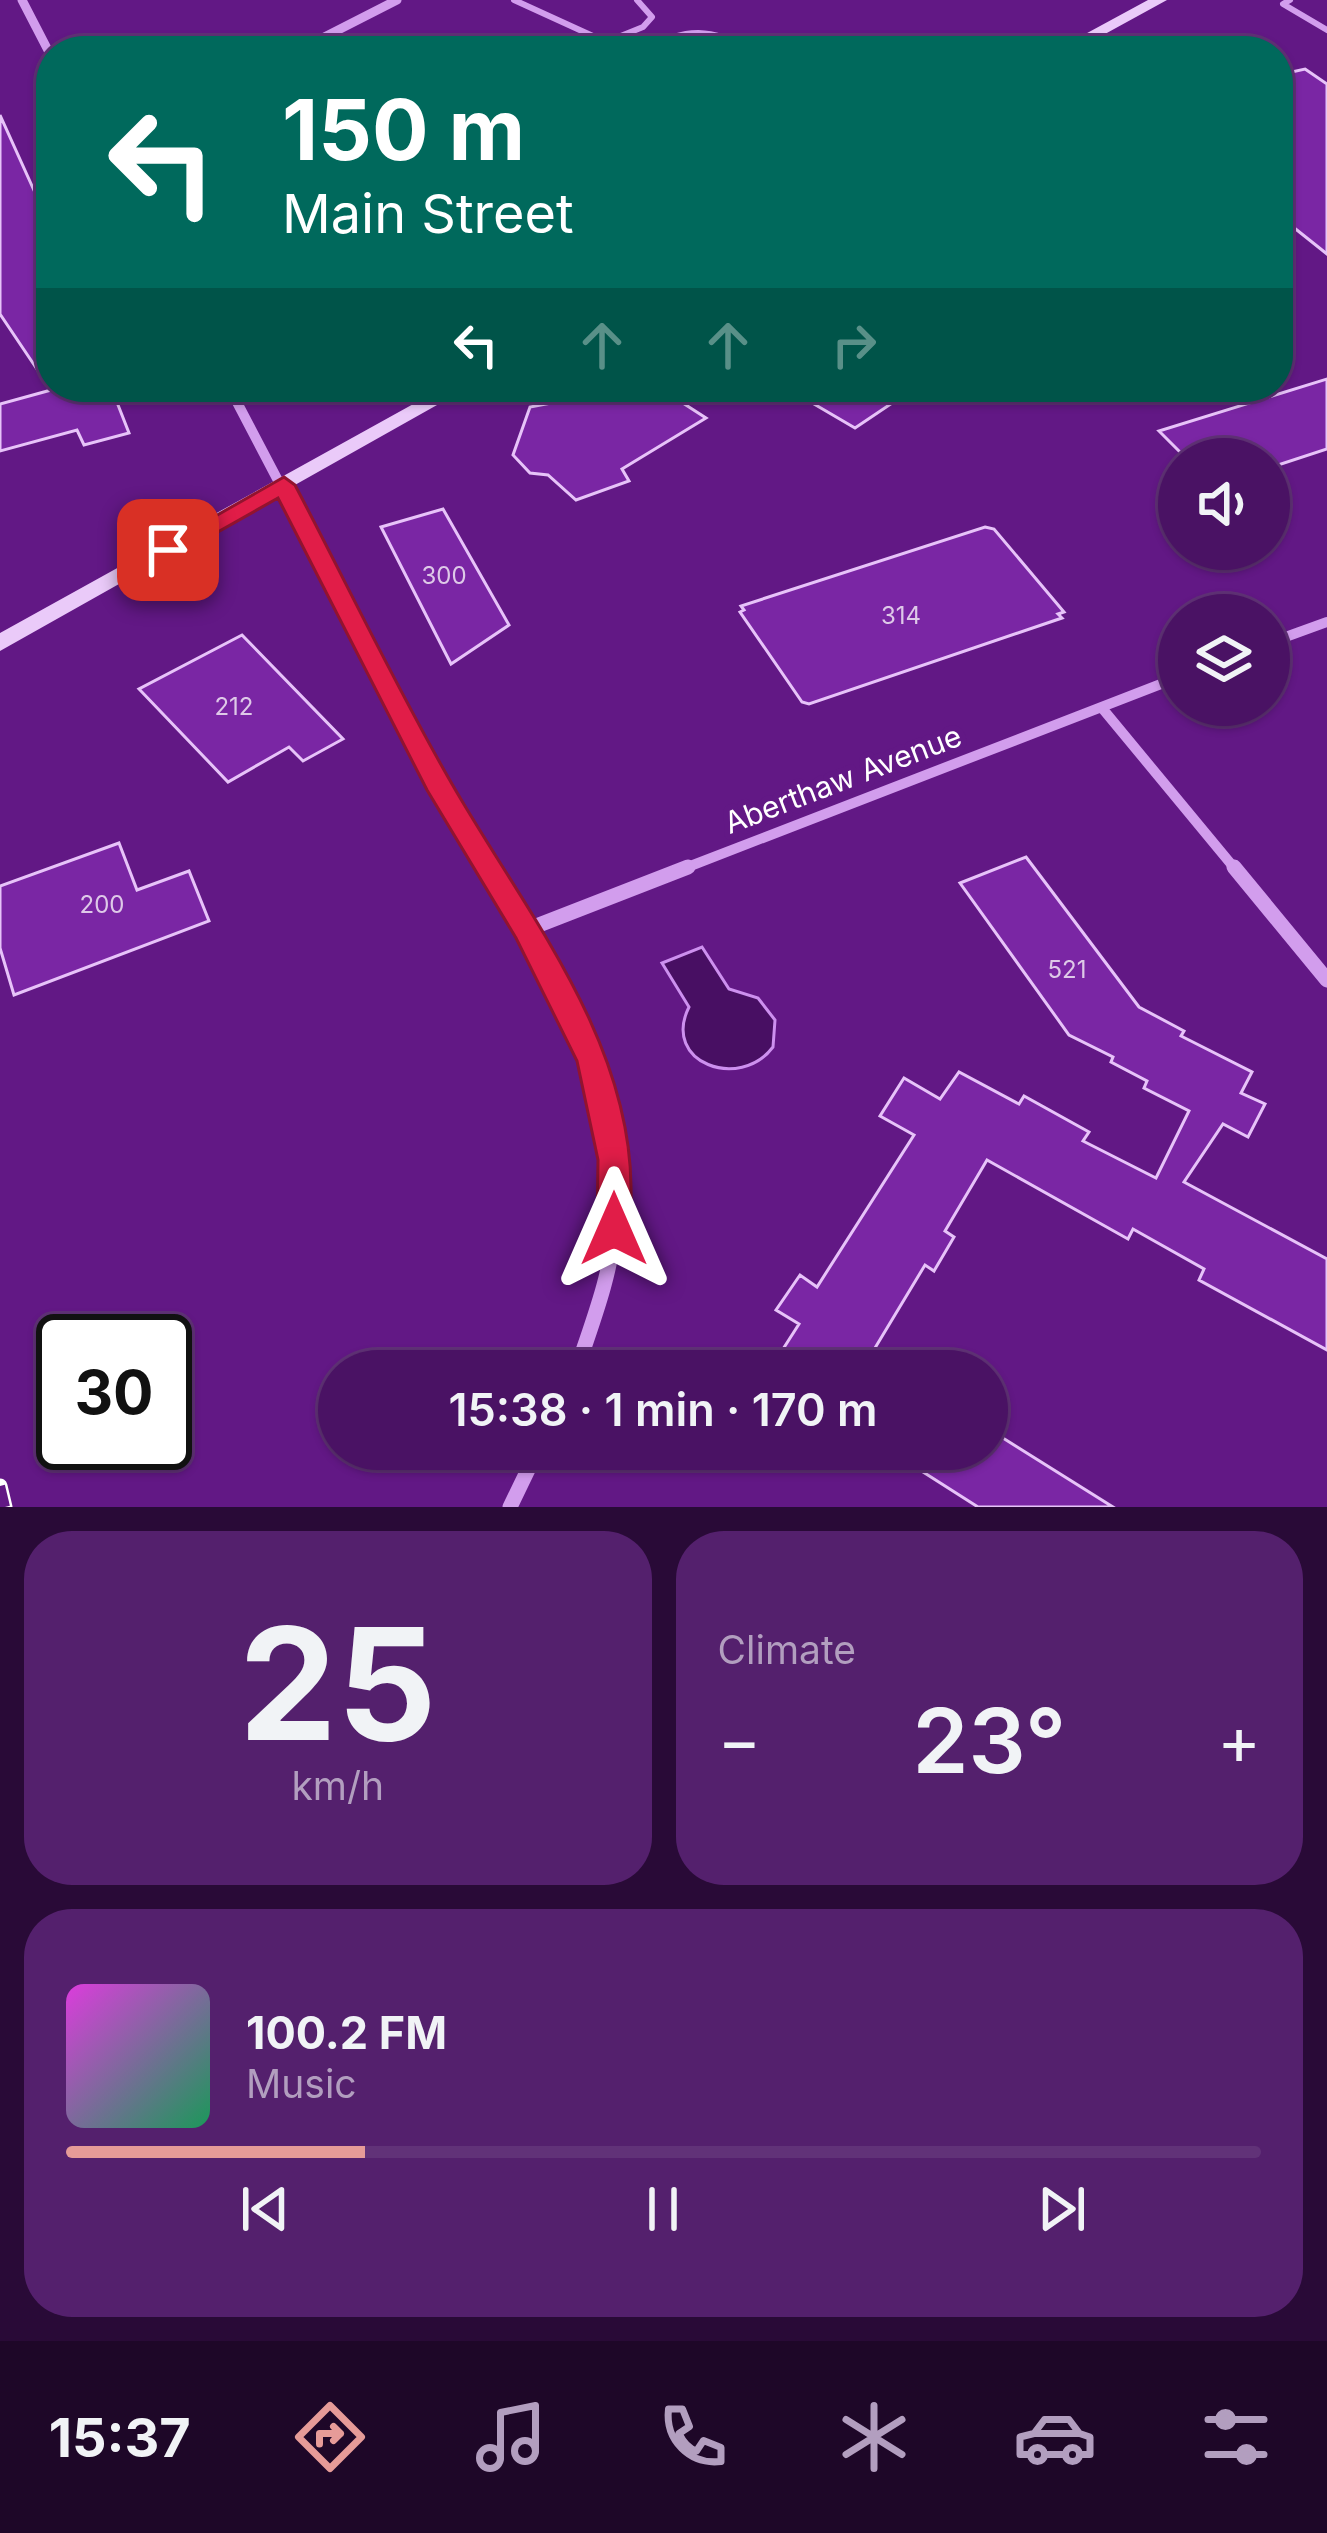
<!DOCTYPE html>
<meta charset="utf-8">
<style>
:root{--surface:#4a1264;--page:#54206d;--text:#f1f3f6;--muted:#b29ebf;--line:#613278;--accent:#e69b98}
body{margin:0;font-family:Inter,sans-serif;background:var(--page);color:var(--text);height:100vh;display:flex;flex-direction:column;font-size:45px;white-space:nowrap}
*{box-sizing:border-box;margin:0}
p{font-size:39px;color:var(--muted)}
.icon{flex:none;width:66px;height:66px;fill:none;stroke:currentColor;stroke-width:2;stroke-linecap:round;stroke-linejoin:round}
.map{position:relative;height:1507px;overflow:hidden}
.sheet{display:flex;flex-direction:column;gap:24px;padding:24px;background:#290a37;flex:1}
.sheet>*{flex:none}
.banner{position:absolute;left:36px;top:36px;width:1257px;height:366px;border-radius:48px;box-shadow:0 3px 9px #0004,0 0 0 3px var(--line);background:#00695c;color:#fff;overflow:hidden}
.buttons{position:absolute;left:1158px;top:438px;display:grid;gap:24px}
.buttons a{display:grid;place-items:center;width:132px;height:132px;border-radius:50%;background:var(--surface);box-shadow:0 3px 9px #0004,0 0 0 3px var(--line);font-size:60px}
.speed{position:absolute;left:36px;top:1314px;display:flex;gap:24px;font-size:60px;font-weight:700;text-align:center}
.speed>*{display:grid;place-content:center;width:156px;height:156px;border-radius:50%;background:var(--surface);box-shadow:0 3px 9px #0004,0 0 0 3px var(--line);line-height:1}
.speed .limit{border:6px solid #111;border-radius:18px;background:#fff;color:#111}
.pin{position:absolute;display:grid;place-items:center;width:102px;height:102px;color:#fff;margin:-51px;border-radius:24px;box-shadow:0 6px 18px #0006}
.me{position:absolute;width:132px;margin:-66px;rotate:0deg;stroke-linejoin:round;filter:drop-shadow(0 0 9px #0008)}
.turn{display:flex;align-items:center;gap:42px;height:252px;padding:0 48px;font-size:54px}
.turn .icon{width:156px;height:156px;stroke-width:2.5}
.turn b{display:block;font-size:84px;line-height:102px}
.lanes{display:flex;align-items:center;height:114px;padding:0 48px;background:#0003;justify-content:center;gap:60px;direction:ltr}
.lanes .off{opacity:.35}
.big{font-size:90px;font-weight:600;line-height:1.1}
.sheet .tile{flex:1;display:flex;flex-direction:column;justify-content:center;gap:18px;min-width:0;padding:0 42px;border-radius:48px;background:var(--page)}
.sheet .dial{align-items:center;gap:0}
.dial b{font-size:156px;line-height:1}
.song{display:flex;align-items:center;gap:36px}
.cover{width:144px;height:144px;border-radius:18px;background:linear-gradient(135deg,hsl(300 70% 55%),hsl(150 70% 35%))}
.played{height:12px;border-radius:6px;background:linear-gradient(90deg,var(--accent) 25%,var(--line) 25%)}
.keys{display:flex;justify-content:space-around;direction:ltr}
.heat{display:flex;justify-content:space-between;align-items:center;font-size:66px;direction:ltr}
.sheet .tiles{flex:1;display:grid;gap:24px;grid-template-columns:1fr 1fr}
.tile:last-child{grid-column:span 2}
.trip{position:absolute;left:318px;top:1350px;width:690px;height:120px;border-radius:60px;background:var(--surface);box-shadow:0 3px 9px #0004,0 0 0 3px var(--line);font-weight:600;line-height:120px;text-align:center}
.tab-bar{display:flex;height:192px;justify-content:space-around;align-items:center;background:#1e0728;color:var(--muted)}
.tab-bar .icon{width:84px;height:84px}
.tab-bar .active{color:var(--accent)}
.tab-bar b{font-size:54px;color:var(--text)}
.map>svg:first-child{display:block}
.water{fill:#480f63;stroke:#cd90ef;stroke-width:3}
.building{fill:#7a26a4;stroke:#e7c3f9;stroke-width:3}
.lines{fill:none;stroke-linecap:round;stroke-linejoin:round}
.service{stroke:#d29ded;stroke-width:6}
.minor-far2{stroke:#d29ded;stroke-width:9}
.minor-far1{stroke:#d29ded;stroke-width:10}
.minor{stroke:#d29ded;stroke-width:15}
.secondary{fill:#eacaf9;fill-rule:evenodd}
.rail-casing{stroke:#fff;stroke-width:15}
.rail{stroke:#621885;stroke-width:10;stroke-dasharray:33;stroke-linecap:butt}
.route{fill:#e11d48;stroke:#92132f;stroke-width:3}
.labels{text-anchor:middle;stroke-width:12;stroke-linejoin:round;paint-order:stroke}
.number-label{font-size:24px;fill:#dec9e8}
.street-label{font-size:30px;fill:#fff;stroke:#621885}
</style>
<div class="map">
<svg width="1327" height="1507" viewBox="0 0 1327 1507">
<rect width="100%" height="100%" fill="#621885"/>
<!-- water -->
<path class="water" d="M702,947L729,989L758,998L775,1020L773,1047C740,1091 661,1063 689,1007L662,963Z"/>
<!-- building -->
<path class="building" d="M1305,69L1327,84V254L1278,215V75Z
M0,115L51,228V390L111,387L129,433L84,445L77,430L0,451V404L51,390L0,314Z
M1327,379V449L1269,468V459H1187L1159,431Z
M579,387H658L706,418L622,469L629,481L576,500L548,475L530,473L513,455L530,407L551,403Z
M785,387H916L855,428Z
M443,509L509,625L451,664L381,527Z
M985,527L994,529L1064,612L1058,614L1062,618L809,704L802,702L740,612L744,610L741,606Z
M242,635L343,739L303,761L289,747L228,782L139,689Z
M119,843L137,890L189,871L209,921L14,995L0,948V886Z
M1026,857L1139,1007L1184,1031L1181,1036L1252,1072L1241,1093L1265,1104L1248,1137L1223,1124L1184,1182L1327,1259V1350L1199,1280L1204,1269L1133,1229L1128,1239L987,1160L945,1231L954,1237L934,1271L925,1265L875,1348L913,1371H769L799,1324L776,1310L800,1275L817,1287L914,1135L880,1116L904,1078L940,1099L959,1072L1019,1104L1024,1096L1089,1132L1083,1141L1156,1178L1189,1111L1144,1088L1147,1081L1111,1062L1113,1057L1069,1035L960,883Z
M987,1428L1113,1507H978L887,1449H987Z"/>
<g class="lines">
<!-- service -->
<path class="service" d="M514,0L606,42L643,27L652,17L637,0
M1290,0L1283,4L1327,30
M642,51C690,26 707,28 755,51"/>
<!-- minor-far2 -->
<path class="minor-far2" d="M22,0L51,56
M297,51L397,0"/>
<!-- minor-far1 -->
<path class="minor-far1" d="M229,387L414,740L489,870
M1269,643L1327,622
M1102,708L1236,870
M680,870L1179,677"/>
<!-- minor -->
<path class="minor" d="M487,867C551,973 625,1090 616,1219C612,1272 593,1321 576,1371
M1234,867L1327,980
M526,930L688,867
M510,1507L538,1449"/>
<!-- secondary -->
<path class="secondary" d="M1148,0H1167L1074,51H1054Z
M444,387H469L0,651V633Z"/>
<defs>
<path id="rail" d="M0,1486L5,1507"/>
</defs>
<!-- rail casing -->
<use href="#rail" class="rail-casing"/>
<!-- rail -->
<use href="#rail" class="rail"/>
</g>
<!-- route -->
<path class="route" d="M284,477L295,485C347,584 396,687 452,784C523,908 630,1037 631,1187C631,1205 633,1224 626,1240L614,1245L602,1240L597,1229L598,1160L577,1061L516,938L427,790L278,498L177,555H159L156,550Z"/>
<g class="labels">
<!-- number labels -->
<g class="number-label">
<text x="444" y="584">300</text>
<text x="901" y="624">314</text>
<text x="234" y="715">212</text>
<text x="102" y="913">200</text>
<text x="1067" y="978">521</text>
</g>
<!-- street labels -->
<g class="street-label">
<text transform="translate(843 780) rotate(-21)" y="10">Aberthaw Avenue</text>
</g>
</g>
</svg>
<div class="buttons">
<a><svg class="icon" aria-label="sound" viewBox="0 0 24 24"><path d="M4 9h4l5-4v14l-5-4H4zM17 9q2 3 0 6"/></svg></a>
<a><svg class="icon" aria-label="layers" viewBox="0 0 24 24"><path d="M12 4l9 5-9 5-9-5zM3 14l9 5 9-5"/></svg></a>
</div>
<div class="speed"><div class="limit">30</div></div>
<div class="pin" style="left:168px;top:550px;background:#d93025"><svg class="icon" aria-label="arrive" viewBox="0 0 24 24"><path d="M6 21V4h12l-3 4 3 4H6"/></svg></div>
<svg class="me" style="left:614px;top:1229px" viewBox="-20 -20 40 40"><path d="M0-17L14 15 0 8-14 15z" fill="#e11d48" stroke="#fff" stroke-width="4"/></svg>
<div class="trip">15:38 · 1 min · 170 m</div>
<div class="banner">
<div class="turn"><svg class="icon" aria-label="left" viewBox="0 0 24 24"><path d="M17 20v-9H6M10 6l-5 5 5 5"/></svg><div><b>150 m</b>Main Street</div></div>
<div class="lanes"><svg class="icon" aria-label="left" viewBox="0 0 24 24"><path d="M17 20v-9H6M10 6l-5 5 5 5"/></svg><svg class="icon off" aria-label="ahead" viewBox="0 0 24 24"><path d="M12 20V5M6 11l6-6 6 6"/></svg><svg class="icon off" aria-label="ahead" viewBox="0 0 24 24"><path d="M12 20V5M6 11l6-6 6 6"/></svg><svg class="icon off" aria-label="right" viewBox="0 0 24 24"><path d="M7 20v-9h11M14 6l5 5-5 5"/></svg></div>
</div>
</div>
<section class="sheet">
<div class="tiles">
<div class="tile dial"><b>25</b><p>km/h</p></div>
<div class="tile"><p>Climate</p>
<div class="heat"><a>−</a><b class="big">23°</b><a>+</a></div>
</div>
<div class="tile">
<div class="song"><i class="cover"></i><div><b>100.2 FM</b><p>Music</p></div></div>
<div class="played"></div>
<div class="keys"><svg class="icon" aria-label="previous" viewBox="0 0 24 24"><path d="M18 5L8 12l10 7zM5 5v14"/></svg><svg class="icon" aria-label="pause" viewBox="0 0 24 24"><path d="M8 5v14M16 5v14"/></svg><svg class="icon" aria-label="next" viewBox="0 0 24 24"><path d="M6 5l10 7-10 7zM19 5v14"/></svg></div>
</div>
</div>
</section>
<nav class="tab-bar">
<b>15:37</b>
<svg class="icon active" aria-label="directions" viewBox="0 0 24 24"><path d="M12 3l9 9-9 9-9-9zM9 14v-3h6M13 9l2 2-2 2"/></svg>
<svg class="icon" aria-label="music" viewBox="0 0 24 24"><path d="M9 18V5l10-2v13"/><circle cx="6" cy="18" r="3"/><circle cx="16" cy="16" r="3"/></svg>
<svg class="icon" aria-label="phone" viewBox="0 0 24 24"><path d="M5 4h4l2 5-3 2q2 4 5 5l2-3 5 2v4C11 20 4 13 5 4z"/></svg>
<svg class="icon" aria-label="climate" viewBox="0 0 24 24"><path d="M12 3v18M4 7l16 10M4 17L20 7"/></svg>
<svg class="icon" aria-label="car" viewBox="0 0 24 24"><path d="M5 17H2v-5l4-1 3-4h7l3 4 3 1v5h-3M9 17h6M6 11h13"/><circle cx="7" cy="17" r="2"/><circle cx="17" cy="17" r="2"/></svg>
<svg class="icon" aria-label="filters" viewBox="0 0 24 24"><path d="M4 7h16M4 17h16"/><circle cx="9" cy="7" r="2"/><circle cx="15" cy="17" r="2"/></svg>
</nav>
